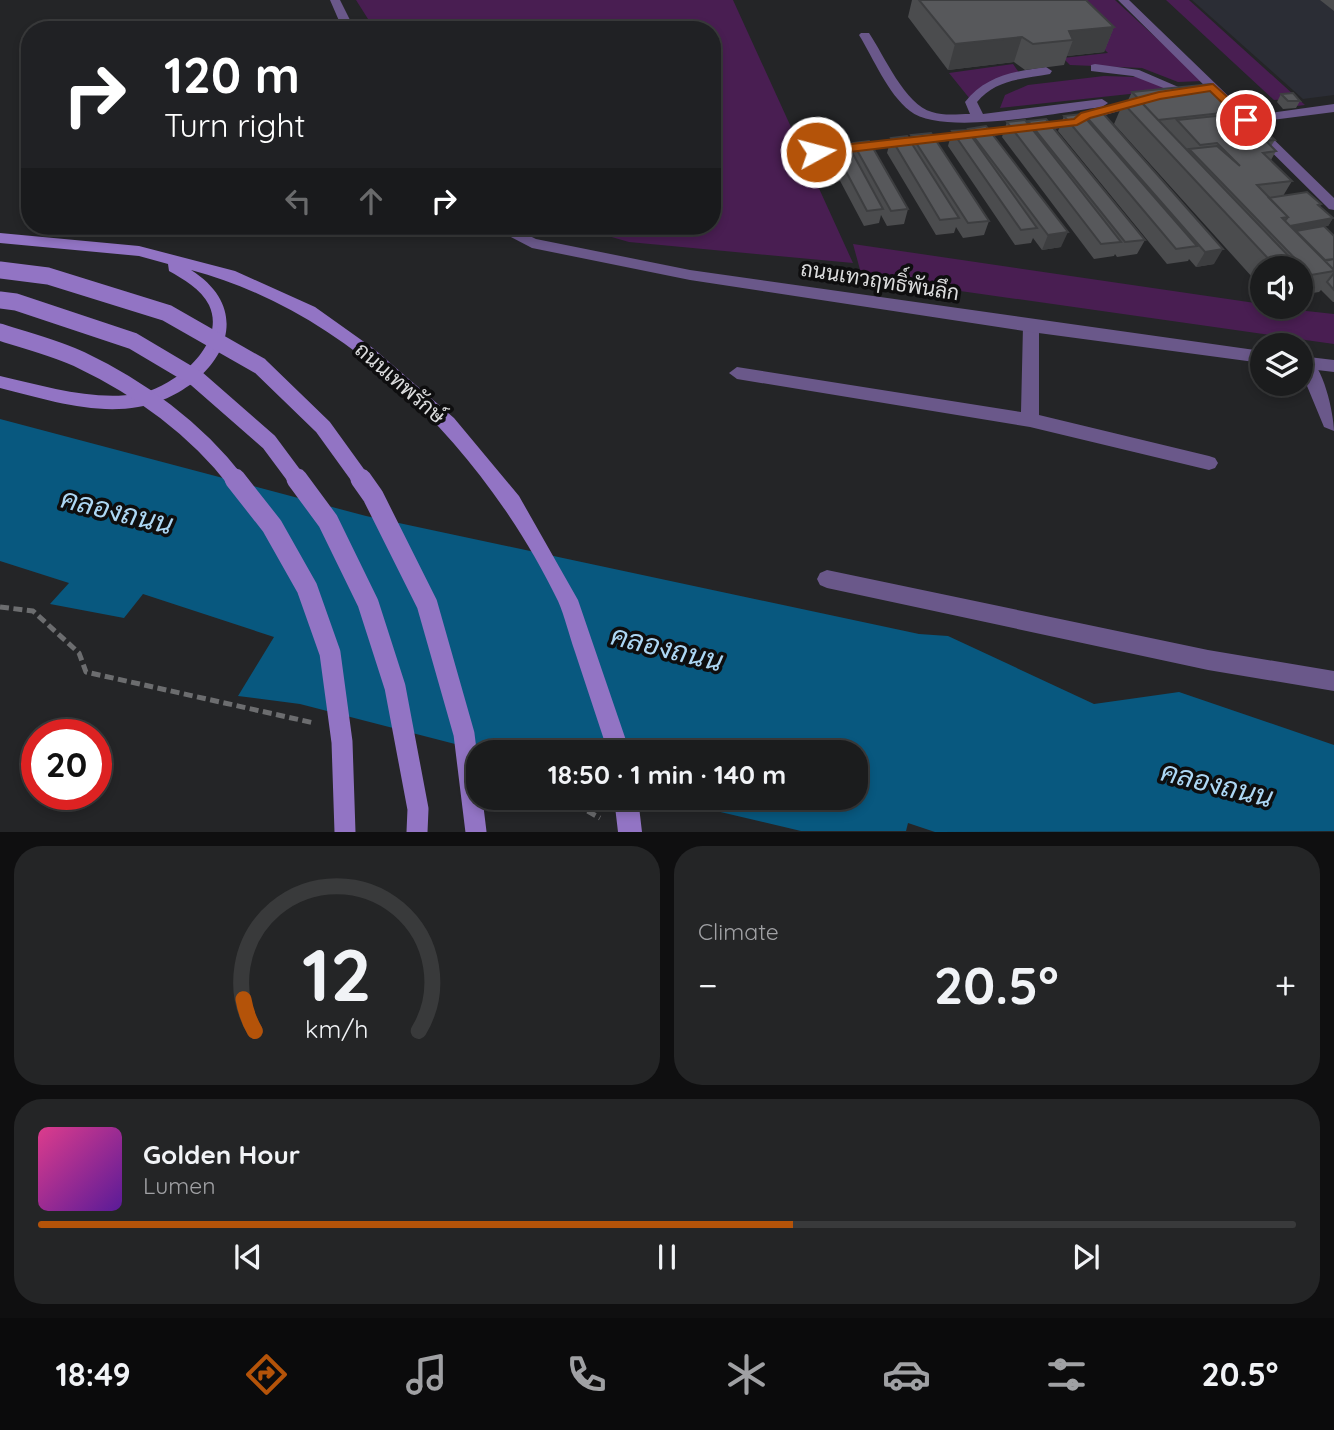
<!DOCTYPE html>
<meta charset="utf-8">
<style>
:root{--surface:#1b1c1d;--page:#242526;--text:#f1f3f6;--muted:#a0a1a4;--line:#393a3b;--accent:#b45309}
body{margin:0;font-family:Quicksand,Sarabun,sans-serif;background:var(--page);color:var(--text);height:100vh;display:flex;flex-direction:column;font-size:26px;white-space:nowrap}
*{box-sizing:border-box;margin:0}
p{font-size:23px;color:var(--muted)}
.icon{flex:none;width:38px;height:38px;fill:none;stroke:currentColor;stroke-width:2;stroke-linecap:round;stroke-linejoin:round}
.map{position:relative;height:832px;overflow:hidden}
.sheet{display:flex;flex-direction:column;gap:14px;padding:14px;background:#0f0f10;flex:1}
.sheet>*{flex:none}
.guide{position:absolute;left:21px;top:21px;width:700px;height:214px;border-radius:28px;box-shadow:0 4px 10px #0003,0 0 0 2px var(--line);background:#202124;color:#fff;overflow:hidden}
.buttons{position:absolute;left:1250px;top:256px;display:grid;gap:14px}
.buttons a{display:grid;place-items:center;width:63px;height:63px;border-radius:50%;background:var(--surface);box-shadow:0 4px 10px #0003,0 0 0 2px var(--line);font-size:35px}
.speed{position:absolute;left:21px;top:719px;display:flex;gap:14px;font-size:35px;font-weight:700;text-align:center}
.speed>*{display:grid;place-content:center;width:91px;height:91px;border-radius:50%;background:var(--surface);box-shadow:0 4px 10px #0003,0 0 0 2px var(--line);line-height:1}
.speed .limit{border:10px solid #d22;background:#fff;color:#111}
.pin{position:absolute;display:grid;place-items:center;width:60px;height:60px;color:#fff;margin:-30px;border:4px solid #fff;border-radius:50%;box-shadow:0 2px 7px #0007}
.me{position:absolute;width:77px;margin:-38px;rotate:83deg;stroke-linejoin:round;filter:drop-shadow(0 0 5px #0008)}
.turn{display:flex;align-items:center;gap:24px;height:147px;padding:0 28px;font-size:32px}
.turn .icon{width:91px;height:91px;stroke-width:2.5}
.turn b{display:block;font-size:49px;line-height:60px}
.lanes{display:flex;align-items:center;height:66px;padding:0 28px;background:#0003;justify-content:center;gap:35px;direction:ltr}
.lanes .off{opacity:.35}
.big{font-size:52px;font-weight:700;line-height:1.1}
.sheet .tile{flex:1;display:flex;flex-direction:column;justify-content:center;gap:10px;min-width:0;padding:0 24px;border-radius:28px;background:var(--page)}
.sheet .dial{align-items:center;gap:0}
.dial svg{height:182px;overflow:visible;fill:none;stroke:var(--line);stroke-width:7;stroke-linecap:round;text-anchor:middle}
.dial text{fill:var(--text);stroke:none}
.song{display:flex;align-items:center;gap:21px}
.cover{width:84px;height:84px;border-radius:10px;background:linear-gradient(135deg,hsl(330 70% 55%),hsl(270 70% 35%))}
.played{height:7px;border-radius:4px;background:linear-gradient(90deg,var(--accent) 60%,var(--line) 60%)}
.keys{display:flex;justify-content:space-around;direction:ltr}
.heat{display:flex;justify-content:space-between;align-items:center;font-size:38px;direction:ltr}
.sheet .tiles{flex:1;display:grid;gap:14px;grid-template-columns:1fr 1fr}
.tile:last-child{grid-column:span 2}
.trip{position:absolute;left:466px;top:740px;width:402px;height:70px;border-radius:28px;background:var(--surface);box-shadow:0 4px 10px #0003,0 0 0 2px var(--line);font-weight:700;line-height:70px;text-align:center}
.menu{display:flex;height:112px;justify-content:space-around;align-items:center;background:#0b0b0c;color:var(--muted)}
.menu .icon{width:49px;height:49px}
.menu .on{color:var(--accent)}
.menu b{font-size:32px;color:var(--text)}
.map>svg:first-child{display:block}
.built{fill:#2b2d35}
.green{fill:#491e52}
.water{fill:#08587f}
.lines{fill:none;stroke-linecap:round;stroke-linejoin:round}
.path{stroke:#6c6d6f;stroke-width:5;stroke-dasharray:9 4.5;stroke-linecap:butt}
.service{fill:#6a588a;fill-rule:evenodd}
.minor{fill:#6a588a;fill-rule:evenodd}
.secondary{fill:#9274c4;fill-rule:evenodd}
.secondary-bridge-far1{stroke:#9274c4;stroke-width:17}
.secondary-bridge{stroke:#9274c4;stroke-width:21}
.wall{fill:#4b4c4e}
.shaded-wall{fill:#3d3e40}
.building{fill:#57585b;stroke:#3d3e40;stroke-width:2}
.route{fill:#b45309;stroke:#753606;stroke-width:2}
.labels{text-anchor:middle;stroke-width:7;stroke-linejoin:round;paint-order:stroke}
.street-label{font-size:21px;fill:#dbdcdd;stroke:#0e0e0f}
.near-water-label{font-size:28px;font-style:italic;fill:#add7f4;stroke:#0e0e0f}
</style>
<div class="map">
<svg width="1334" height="832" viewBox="0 0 1334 832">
<rect width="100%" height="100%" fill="#242527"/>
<!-- built -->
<path class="built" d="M1192,0H1334V95L1303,99Z"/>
<!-- green -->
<path class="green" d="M356,0H733L853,263L629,242L573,226H712V30H375Z
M1077,0H1115L1203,81L1178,82L1142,68L1070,65L1063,58L1108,53L1057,2Z
M1166,0H1189L1305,105L1297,106L1290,99L1274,100Z
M1013,64L1020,74L987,89L974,104L949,73Z
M1104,76L1136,77L1176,89L1000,108L1005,95L1028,85Z
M853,244L1262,304V306L1334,314V344L862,277Z"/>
<!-- water -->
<path class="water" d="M0,419L366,516L919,634L948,636L1094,704L1179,692L1334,745V831L935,832L908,823L906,831H801L661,798H856V752H486L300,704L238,696L274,637L143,594L124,618L50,604L69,583L0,561Z"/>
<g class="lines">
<!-- path -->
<path class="path" d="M0,607L33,611L79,653L86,672L314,723
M564,798L600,818"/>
<!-- service -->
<path class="service" d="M1118,0H1129L1249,116L1334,104V112L1256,122L1334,198V210L1329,209Z
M861,33H869C884,55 905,105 932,112C944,116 958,114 970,114L965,102C985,76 1015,71 1046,67L1052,71L1050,74C1023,79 996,79 977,102L983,114L1102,99L1108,103L1102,107C1061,112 942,137 910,111C887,93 874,59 859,35Z
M1095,64L1139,70L1190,92L1184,96L1133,76L1091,71V65Z
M1143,96L1149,100L1147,103L1091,119L1077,126L816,156L809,152L816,148L1074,119L1081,113Z
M1031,320L1039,326V415L1209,456L1215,458L1218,463L1215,468L1209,470L1030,427L737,379L729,373L737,367L1021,412L1023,326Z
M1306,357C1323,362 1334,415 1334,431L1324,427L1300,369V359Z"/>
<!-- minor -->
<path class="minor" d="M330,0H340L355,30H343Z
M490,226H509L536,239L690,270L1262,351V363L1031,332L690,280L532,248Z
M1300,356L1334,360V372L1300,368Z
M827,570L1208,650L1334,671V691L1208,670L827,588L820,585L817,579L820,573Z"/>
<!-- secondary -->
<path class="secondary" d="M0,233L139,246L235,271L315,307L374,349L454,418L519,496L578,600L630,752H608C597,719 586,685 575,652C569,635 565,617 558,601C486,453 353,313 191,270C268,319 206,396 138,407C93,415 44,399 0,388V376C44,386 92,401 137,394C172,389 228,345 209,305C201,289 183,279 169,271L168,264L139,256L0,243Z
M614,798H638L642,832H618Z"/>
<!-- secondary-bridge-far1 -->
<path class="secondary-bridge-far1" d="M0,270L48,276L167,313L260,366L323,427L362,481
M0,300L16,302L133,341L197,379L269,442L298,481
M0,332C27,341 56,348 81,360C140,388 196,429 236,481"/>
<!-- secondary-bridge -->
<path class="secondary-bridge" d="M235,479L272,526L307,588L330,653L342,742L345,832
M297,479L328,521L368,603L395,687L418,809L417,832
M361,479L373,496L427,604L464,734L476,832"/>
</g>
<!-- wall -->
<path class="wall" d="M912,0H1086L1114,27L1104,52L1067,56L1064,65L1025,70L1014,62L948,70L908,17Z
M1320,0H1334V11Z
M1132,92L1240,111L1237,115L1249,126L1275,140L1271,146L1276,151L1271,160L1292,181L1283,196L1321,204L1320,206L1333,218L1328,226H1324L1334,236V302H1333L1321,290L1319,292L1300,295V268H1262V288L1114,124L1123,103L1127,102Z
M1281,94L1300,101L1296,108L1283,109L1277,102Z
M1101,111L1214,264L1196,267L1189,259L1188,261L1167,264L1058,131L1064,116L1082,114L1083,113Z
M1028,121L1145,240L1137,254L1117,257L1115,254L1114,256L1094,259L1002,137L1007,122L1027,123Z
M968,129L1061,247L1042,250L1033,238L1031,243L1015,245L948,146L952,131H968Z
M911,135L989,221L984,235L963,238L956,227L954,233L936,235L887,153L891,138L910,140Z
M853,143L908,209L904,224L887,226L881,215L879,223L864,226L829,160L832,145L851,151Z"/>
<!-- shaded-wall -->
<path class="shaded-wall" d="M1114,27L1104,52L1067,56L1073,40L1069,31Z
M1022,37L1014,62L948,70L955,44Z
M1333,218L1328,226L1284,233L1289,226Z
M1068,232L1061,247L1042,250L1048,235Z
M1223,249L1214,264L1196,267L1205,252Z"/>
<!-- building -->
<path class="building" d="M919,0H1086L1114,27L1069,31L1073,40L1033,44L1022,37L955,44Z
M1211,84L1240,111L1158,120L1132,92Z
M1293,93L1300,101H1288L1281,94Z
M1140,101L1300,268H1277L1123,103Z
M1101,111L1223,249L1205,252L1083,113Z
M1082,114L1197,246L1176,249L1064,116Z
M1236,114L1249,126L1259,125L1275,140L1266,141L1276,151L1263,153L1292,181L1257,185L1288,217L1282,218L1334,270V271L1311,275L1189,149L1217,146L1240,166L1217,143L1200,145L1177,120Z
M1046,119L1145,240L1125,242L1028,121Z
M1025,120L1121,242L1101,244L1007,122Z
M986,126L1068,232L1048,235L968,129Z
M967,130L1037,228L1021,230L952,131Z
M931,133L989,221L968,223L911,135Z
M907,136L959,218L940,220L891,138Z
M869,141L908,209L891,211L853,143Z
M847,143L883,209L867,211L832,145Z
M1307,192L1321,204L1318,205L1333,218L1290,226L1285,221L1288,217L1269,198Z
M1324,226L1334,236V259L1325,260L1296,231Z
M1334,259V270L1325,261Z
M1334,273V290L1327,282Z"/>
<!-- route -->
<path class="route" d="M1213,84L1250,117V122H1242L1210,91L1160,99L1090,118L1077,125L816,156L810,152L816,148L1074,119L1081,113L1159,92Z"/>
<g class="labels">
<!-- street labels -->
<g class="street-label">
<text transform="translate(880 281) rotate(9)" y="7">ถนนเทวฤทธิ์พันลึก</text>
<text transform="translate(400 383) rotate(41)" y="7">ถนนเทพรักษ์</text>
</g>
<!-- near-water labels -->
<g class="near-water-label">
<text transform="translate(117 511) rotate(14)" y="10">คลองถนน</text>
<text transform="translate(667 648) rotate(14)" y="10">คลองถนน</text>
<text transform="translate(1217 784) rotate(14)" y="10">คลองถนน</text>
</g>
</g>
</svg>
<div class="buttons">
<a><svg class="icon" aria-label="sound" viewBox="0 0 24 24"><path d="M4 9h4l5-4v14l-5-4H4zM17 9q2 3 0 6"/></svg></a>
<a><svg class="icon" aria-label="layers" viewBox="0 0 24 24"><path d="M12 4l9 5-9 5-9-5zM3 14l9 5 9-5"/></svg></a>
</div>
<div class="speed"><div class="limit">20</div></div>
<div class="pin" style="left:1246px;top:120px;background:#d93025"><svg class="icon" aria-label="arrive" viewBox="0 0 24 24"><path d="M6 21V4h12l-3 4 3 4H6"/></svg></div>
<svg class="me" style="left:816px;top:152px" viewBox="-20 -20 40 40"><circle r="17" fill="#b45309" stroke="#fff" stroke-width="3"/><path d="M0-11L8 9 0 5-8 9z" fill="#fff"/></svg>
<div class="trip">18:50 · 1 min · 140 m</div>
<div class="guide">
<div class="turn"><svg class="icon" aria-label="right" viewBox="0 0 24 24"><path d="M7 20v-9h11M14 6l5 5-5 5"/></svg><div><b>120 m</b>Turn right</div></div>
<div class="lanes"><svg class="icon off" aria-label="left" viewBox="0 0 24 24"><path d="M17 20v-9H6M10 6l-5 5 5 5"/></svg><svg class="icon off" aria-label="ahead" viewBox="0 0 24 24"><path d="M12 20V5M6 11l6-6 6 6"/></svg><svg class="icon" aria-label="right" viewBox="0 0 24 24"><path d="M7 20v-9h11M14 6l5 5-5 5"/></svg></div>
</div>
</div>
<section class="sheet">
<div class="tiles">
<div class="tile dial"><svg viewBox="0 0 100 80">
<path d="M14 69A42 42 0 1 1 86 69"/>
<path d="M14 69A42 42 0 0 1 9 55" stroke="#b45309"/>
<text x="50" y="56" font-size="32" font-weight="700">12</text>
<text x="50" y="72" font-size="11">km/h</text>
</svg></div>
<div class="tile"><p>Climate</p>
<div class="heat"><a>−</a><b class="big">20.5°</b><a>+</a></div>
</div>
<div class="tile">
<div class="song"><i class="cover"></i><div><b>Golden Hour</b><p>Lumen</p></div></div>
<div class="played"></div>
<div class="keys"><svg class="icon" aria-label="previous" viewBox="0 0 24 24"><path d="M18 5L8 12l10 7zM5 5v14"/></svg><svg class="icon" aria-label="pause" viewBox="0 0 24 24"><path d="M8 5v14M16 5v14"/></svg><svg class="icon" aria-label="next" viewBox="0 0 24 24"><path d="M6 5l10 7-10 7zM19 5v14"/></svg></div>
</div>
</div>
</section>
<nav class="menu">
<b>18:49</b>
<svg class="icon on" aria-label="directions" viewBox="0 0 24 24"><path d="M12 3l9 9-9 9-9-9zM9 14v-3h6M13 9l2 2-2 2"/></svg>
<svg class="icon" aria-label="music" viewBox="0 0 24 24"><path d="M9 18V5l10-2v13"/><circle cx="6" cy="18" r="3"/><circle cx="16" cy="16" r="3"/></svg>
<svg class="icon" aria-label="phone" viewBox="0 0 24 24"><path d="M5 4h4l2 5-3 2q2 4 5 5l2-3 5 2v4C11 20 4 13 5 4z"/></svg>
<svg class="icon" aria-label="climate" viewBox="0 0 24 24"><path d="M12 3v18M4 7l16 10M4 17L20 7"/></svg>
<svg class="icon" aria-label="car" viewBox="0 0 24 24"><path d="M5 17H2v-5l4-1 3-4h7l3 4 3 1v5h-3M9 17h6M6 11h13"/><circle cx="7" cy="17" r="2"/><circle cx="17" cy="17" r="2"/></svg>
<svg class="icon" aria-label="filters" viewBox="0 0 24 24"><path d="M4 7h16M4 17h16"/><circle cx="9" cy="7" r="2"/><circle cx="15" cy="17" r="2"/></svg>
<b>20.5°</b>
</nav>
